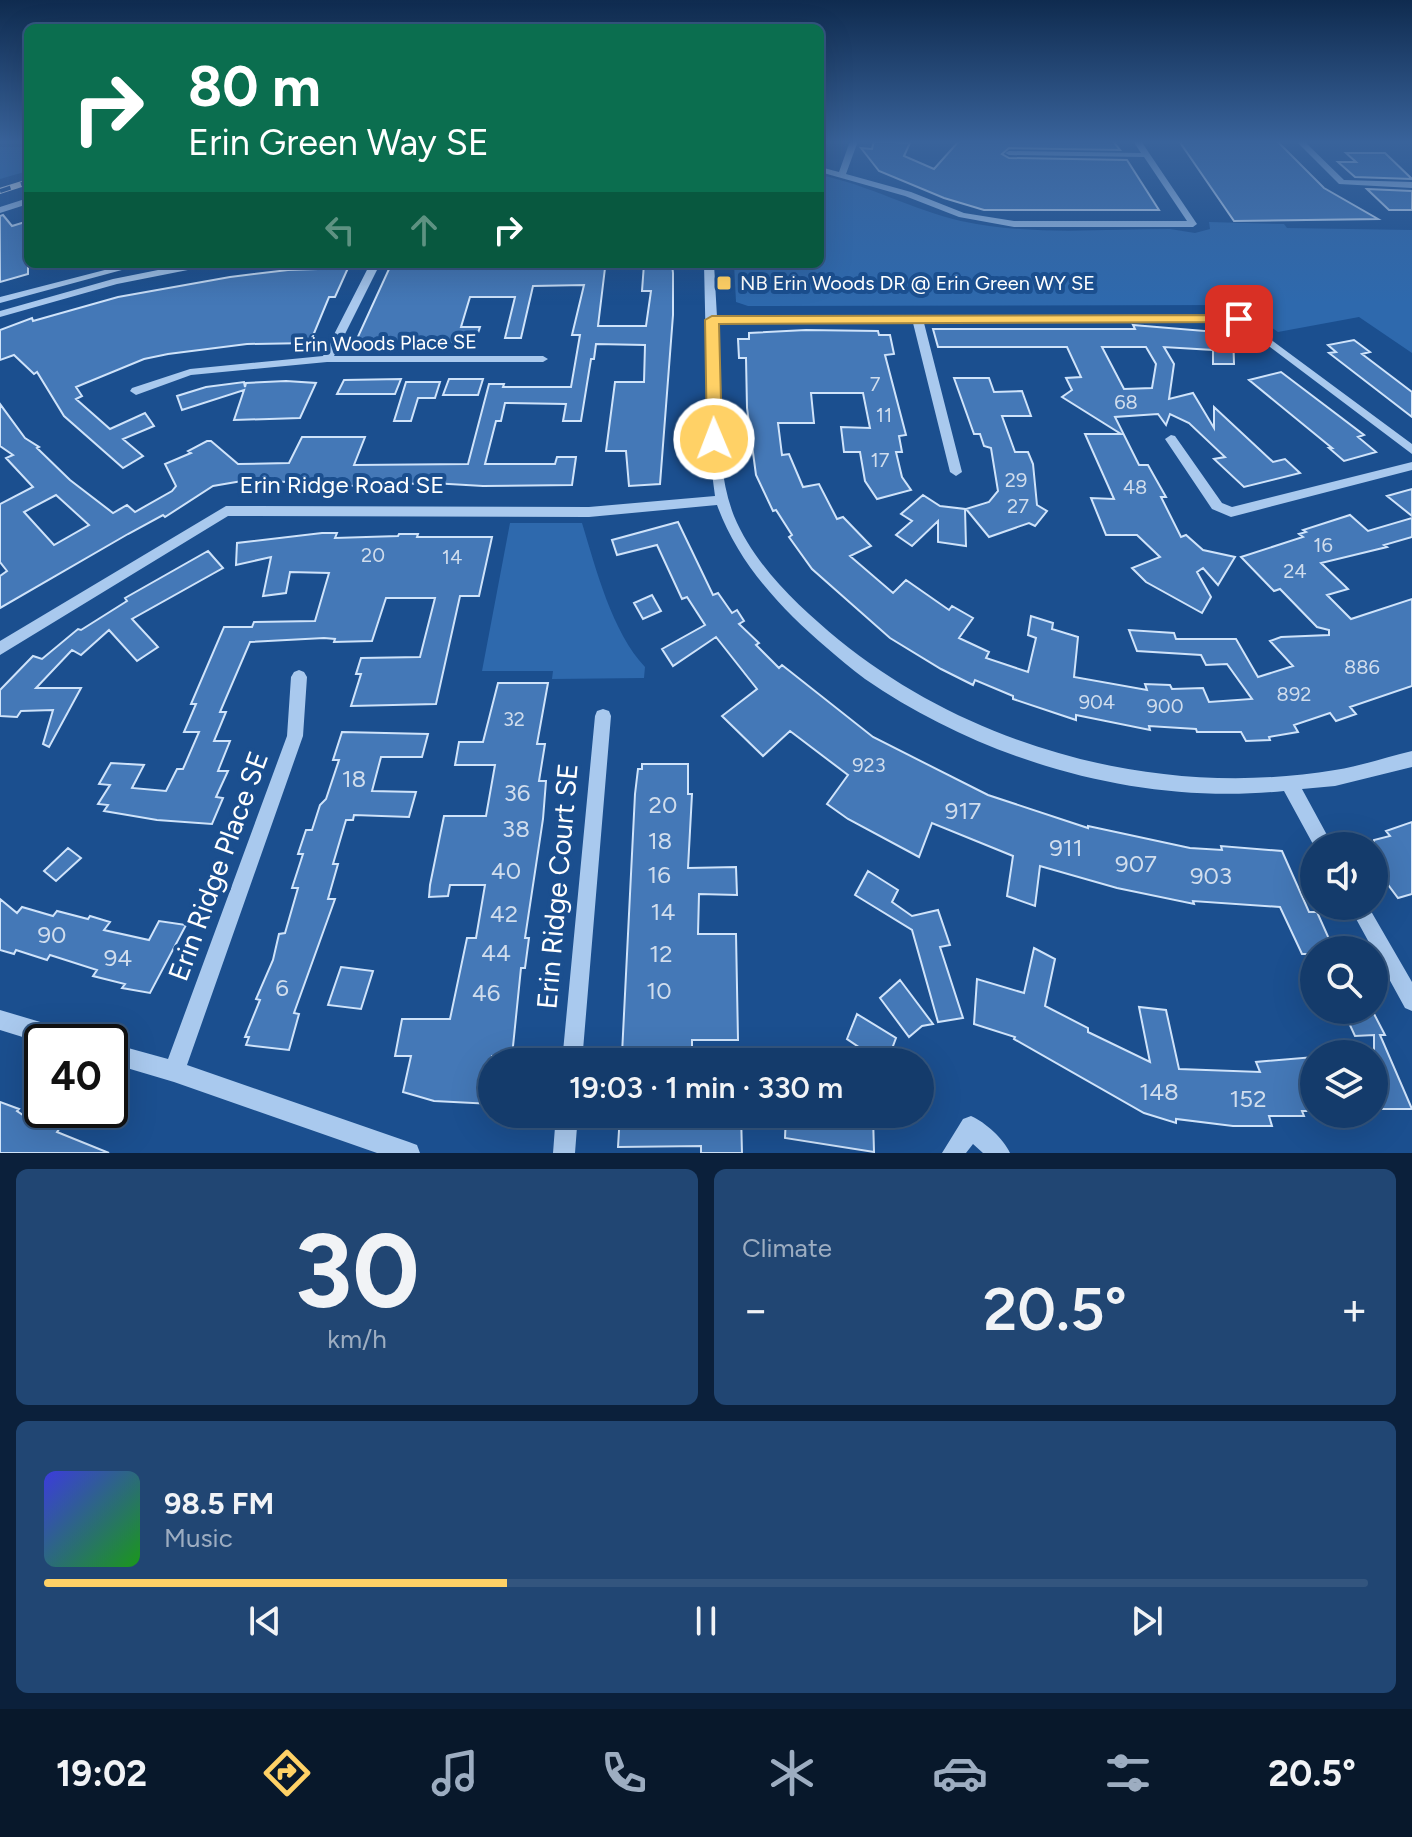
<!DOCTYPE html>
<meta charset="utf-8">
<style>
:root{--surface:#143b6b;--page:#214673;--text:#f1f3f6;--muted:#9dadc1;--line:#33557e;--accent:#ffd166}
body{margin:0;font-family:Figtree,sans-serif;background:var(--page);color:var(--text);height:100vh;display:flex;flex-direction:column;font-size:30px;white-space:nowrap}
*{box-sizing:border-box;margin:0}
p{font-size:26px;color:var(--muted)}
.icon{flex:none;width:44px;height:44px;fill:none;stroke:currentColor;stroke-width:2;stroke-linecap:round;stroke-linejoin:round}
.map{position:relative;height:1153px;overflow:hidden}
.drawer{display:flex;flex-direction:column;gap:16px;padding:16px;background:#0b203b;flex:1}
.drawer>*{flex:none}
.guide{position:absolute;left:24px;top:24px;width:800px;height:244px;border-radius:12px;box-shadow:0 8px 32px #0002,0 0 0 2px var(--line);background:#0b6e4f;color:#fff;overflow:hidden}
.tools{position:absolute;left:1300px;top:832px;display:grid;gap:16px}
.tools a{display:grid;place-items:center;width:88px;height:88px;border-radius:50%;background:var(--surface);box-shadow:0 8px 32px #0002,0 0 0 2px var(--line);font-size:40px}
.speed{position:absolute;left:24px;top:1024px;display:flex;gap:16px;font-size:40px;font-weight:700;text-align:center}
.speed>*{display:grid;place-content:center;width:104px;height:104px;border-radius:50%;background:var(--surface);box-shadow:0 8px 32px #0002,0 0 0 2px var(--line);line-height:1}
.speed .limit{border:4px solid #111;border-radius:12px;background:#fff;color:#111}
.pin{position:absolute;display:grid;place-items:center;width:68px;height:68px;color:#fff;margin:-34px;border-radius:16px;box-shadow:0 4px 12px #0006}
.me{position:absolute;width:88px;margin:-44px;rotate:359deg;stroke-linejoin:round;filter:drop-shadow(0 0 6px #0008)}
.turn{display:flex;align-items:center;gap:28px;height:168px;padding:0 32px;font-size:36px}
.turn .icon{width:104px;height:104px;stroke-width:2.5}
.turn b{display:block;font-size:56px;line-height:68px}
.lanes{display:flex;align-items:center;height:76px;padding:0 32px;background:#0003;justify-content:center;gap:40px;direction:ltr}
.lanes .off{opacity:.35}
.big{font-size:60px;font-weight:600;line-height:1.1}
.drawer .widget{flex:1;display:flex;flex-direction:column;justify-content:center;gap:12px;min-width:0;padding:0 28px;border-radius:12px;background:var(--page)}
.drawer .dial{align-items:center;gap:0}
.dial b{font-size:104px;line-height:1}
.song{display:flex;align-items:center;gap:24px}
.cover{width:96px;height:96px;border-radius:12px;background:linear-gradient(135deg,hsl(240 70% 55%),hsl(120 70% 35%))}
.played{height:8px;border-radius:4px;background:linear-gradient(90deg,var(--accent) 35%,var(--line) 35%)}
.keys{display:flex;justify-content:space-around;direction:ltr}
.heat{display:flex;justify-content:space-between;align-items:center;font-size:44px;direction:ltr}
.drawer .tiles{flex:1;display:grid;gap:16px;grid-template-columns:1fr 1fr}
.widget:last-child{grid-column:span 2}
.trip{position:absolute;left:478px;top:1048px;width:456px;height:80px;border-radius:40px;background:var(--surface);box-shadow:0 8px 32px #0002,0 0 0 2px var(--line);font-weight:600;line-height:80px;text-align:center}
.dock{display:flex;height:128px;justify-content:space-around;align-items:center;background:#08182b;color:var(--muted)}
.dock .icon{width:56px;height:56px}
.dock .current{color:var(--accent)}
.dock b{font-size:36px;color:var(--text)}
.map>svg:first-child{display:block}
.green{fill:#2e69ad}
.building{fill:#4478b7;stroke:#cfe3fa;stroke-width:2;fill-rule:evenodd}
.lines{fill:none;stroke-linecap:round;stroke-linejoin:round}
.minor{fill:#a9c9ee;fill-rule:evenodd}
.rail-casing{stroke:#fff;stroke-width:6}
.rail{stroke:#1b4f8f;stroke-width:4;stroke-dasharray:11;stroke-linecap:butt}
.route{fill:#ffd166;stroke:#a68842;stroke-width:2}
.poi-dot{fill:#ffd166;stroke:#1b4f8f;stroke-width:3}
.labels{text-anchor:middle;stroke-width:8;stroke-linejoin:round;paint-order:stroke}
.far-poi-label{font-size:20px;fill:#fff;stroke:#1b4f8f;text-anchor:start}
.far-street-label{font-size:20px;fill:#fff;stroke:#1b4f8f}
.number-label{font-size:20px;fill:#d0dded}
.street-label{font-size:24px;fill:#fff;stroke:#1b4f8f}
.near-number-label{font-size:24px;fill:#d0dded}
.near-street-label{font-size:28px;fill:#fff;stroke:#1b4f8f}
</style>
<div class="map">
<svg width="1412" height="1153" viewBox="0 0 1412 1153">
<rect width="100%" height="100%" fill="#1b4f8f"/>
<!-- green -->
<path class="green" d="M0,147H28V171L0,179Z
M820,175C869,185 913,210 961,221C1029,236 1101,229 1170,229L1195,233L1210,229L1209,222L1284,224L1287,228L1412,230V353L1359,317L1278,332L1239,305L748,306L736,302L734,264H820Z
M510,523H582C596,569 612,632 645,667L644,678L552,679L553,671H482Z"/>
<!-- building -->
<path class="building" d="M874,141L910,143L904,156L934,169L959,141H1113L1120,150L1009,148L1002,154L1009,158L1127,160L1159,210H984L944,198L879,171L861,148L872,149Z
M1179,141H1277L1324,188L1378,219L1234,221Z
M1346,153H1385L1412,179L1355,177L1338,162H1356Z
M1367,189L1412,191V210H1389Z
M3,215L12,226L28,221V274L0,282V216Z
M644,264H672L673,273V315L660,484L629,486L626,451H606L615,382H644L645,345L596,344L594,359H591L581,421H563L566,404L505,403L501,421H496L485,464H555L557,457H576L572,485L483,486L432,483L346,486L347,483L242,481L213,486L165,517L163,515L128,534L0,608V576L7,571L0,562V504L33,487L6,458L13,455L0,446V404L25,438L39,447L37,448L70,480L113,513L127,505L135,512L172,491L176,486L165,464L191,453L188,451L207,441H211L238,464L289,463L302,437H365L354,465L468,464L489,384H504L503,387H571L580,335H572L584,285L533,286L521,338H505L515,297H470L461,327H480L475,342L356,341L389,269L602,267L605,268L598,326H646L651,291H642ZM56,495L89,525L54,545L24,512Z
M348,268L335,297H329L310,343L247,344L168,354L144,359L76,387L82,396L76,399L110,429L145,413L154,426L123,439L143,456L123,468L64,416L37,372L34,374L14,355L0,360V330L32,318L33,321L118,297L230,277L288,270Z
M1133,325L1216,332V327L1233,330L1234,364H1213V350L1164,347L1174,364L1169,399L1193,393L1214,428V407L1273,462L1285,459L1300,473L1244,487L1214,459L1225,457L1189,423L1170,414L1166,425L1158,414L1115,417L1139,465H1148L1153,474L1166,497H1161L1181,537L1186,535L1203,550L1235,557L1218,585L1203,568L1197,572L1211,597L1202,613L1146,582L1132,568L1160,557L1137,535H1106L1091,498L1114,499L1085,434H1121L1062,397L1072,390L1066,378L1081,377L1067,347H938L933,329H1135ZM1102,347H1146L1156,364L1152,388L1124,389Z
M806,330L878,331L879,335H890L894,354L885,355L906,435L899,436L902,452H896L902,477L911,490L877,499L865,481L860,452H844L841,427L870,428L863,393H811L814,423H778L782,455L789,454L803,487L819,484L837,519L843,517L871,546L850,556L893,593L906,580L949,610L952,606L973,618L959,638L989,652L986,658L1028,672L1036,638L1028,635L1031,616L1053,623L1052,629L1078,637L1074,677L1147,690L1145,684L1170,685L1172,689L1203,688L1209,702L1252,699L1227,664L1206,665L1201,655L1137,651L1129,630L1174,633L1176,639H1236L1258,677L1293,666L1270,641L1281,637L1329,635V630L1317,627L1280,589L1274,591L1241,557L1303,537L1299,534L1306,532L1303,530L1350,515L1368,531L1412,518V537L1384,545L1387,547L1321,563L1348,589L1327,595L1351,619L1412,599V686L1350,707L1356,714L1336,721L1330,713L1294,725L1298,732L1269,737L1270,740L1246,741L1241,732H1197L1196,729L1149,726L1150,730L1076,715V720L1013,699V696L975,680L973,685L941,669L890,638L812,569L789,537L792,535L776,510L773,511L756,475L747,408L746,358H739L738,339H749V333Z
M1354,340L1370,352L1362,354L1412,392V417L1329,353L1336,352L1328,345Z
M1281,372L1364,435L1358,437L1376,452L1344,461L1329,448H1332L1249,380Z
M954,378H989L994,392L1022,391L1031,416H1002L1015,452H1028L1033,464L1037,505L1047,511L1035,526L1029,523L989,537L966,509L989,502L998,491L991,448L984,446L980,434H974Z
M401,379L395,394H337L344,380Z
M449,379H483L478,395H443Z
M286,381L316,383L300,418L234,420L244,390L182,410L177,396L206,387L244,382L245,387L246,383Z
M406,382H440L435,398H418L411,421H394Z
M1412,489V516L1387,496Z
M923,495L940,506L965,509L966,546L938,542V521L912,546L896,535L912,521L901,514Z
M678,522L713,595L718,593L732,613L737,610L744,621L739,624L759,643L756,645L779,668L782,665L873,737L988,795L1088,828V826L1190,848L1222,850L1221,846L1282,851L1309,912H1317L1334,950H1314V954H1302L1280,907L1193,901L1194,904L1117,888L1040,866L1035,906L1007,896L1013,856L932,823L919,857L848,819L827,804L848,775L790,731L763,756L722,716L757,689L716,637L673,666L662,649L705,625L687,597L682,599L657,545L617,555L612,540Z
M322,533H337L335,538L398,536L399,534H418L417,537H492L479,596H460L436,704L351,706L361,674H356L361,658L420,657L435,598H386L372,641L334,642L335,639L324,638L250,642L220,712H226L214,741H230L218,771H228L216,797L223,798L212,824L157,820L104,811L108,805L98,804L110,785L99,784L111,763L144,765L132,788L166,791L177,769H183L199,732H184L196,704H191L224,627H252L254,622L315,621L329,573L290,572L286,593L263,596L271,557L236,565L237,543Z
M208,551L223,568L132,619L158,647L137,661L109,630L81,655L72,650L36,688H81L49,747L43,744L53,710L21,711L17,717L0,716V690L33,656L42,659L78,629L81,630L127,601L125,598Z
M652,595L661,611L643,619L634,603Z
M498,683H548L537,744H545L539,781H546L543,819L525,938H529L525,968H521L512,1056H492V1104L434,1101L403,1092L411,1056H395L402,1019H450L467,938H476L485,885H450L448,896L429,897L430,885L444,816H486L495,765H455L459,742H483Z
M342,732L428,734L422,757H381L372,791L416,792L409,817L354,815L353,820H346L333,864H338L328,899H335L294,1013L299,1014L289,1050L246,1045L249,1037H245L260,1000L256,999L273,960L279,934L285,933L298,888H292L303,854H298L306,830H312L320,805L326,799L339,760H333Z
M642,764H688V794H692L688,868L736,867L737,895L699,894L698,934H736L738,1040H692V1054H622L635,794L638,769H642Z
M1412,822V894L1398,898L1374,866V840L1390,836L1386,831Z
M68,848L81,858L56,881L44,871Z
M868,871L898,890L892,902L912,916L938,910L950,945L940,947L963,1018L938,1022L912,930L855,895Z
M0,899L17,913L22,907L53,916L57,911L88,919L90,916L110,922L104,930L149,940L159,921L186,925L150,993L122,988L125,984L93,976L97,970L50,955L47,960L16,950L14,954L0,950Z
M1034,948L1055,959L1045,1006L1088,1028V1032L1150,1062L1139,1007L1166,1010L1179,1069L1260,1072L1256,1062L1314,1057V1111H1302L1304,1116H1269L1272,1126H1233L1176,1119V1123L1144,1113L1014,1039L1015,1037L974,1024L977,979L1024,993Z
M341,967L373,971L361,1009L328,1005Z
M900,980L933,1024L922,1026L909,1037L880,998Z
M1343,1010H1372L1385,1035H1380L1412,1109H1374V1035L1355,1036Z
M857,1014L896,1038L887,1062H881L847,1039Z
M0,1102L19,1109L17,1111L23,1115L60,1128L57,1132L109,1153H0Z
M620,1114H741L742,1153H701V1146L618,1147Z
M786,1114L873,1116L874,1152L785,1138Z"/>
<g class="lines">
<!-- minor -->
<path class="minor" d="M850,141H858L846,174L911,192L964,213L1014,221H1187L1144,157L1009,155L1005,153L1009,151L1141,153L1133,141H1141L1197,224L1193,227H1014L959,217L905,196L820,172V167L839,172Z
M1296,141H1304L1344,180L1412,182V188L1339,184Z
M28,198V204L0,213V207Z
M128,264H144L0,303V297Z
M188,264H208L203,267L117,284L0,317V311L113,279Z
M370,264H380L334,356H543L548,359L543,362H327L191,375L136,395L130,391L132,388L190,369L323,356Z
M704,264H714L717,317L1239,316L1412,444V454L1237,322L924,323L962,472L956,476L950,472L913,323H717C718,345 720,368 720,390C720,432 718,475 734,516C755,566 798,606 839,640C975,750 1162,799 1335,770C1361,766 1387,757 1412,751V767L1335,786L1302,789L1333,846H1314L1284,791C1139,806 984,761 865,679C851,669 839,658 827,648C781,609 738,563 717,505L589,517L228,516L0,655V641L226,506L589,507L715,496L708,443Z
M1171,435L1175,436L1222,503L1232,507L1412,462V470L1231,517L1212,509L1165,439Z
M299,670L304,672L307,677L303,736L187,1065L409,1142L417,1145L420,1153H377L174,1082L110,1063V1043L168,1059L287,736L291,677L294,672Z
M603,709L609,711L611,716L582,1062H562L595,716L597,711Z
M1349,906H1368L1412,982V1011L1405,1008Z
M0,1010L74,1032L81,1035L84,1042L42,1043L0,1030Z
M556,1114H578L575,1153H553Z
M971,1116C985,1122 1004,1139 1010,1153H983L973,1144L966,1153H942L963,1119Z"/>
<defs>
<path id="rail" d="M0,191L28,182"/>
</defs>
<!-- rail casing -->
<use href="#rail" class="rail-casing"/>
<!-- rail -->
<use href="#rail" class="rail"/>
</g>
<!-- sky -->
<linearGradient id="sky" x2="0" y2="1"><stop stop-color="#0f2b4f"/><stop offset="0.47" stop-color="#39639b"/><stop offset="1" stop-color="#39639b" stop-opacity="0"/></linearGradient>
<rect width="1412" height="302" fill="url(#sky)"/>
<!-- route -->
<path class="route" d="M1239,315L1246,319L1244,322L719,324L722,439L714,445L707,439L705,320L712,316Z"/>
<!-- markers -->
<rect class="poi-dot" x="716" y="275" width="16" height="16" rx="4"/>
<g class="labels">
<!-- far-poi labels -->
<g class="far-poi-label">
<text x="740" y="290">NB Erin Woods DR @ Erin Green WY SE</text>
</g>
<!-- far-street labels -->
<g class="far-street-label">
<text transform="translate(385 343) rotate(-1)" y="7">Erin Woods Place SE</text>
</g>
<!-- number labels -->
<g class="number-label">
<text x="875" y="391">7</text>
<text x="1126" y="409">68</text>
<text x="884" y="422">11</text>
<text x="880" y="467">17</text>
<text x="1016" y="487">29</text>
<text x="1135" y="494">48</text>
<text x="1018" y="513">27</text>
<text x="1323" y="552">16</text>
<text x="373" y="562">20</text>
<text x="452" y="564">14</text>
<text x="1295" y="578">24</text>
<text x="1362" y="674">886</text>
<text x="1294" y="701">892</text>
<text x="1097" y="709">904</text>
<text x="1165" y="713">900</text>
<text x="514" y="726">32</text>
<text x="869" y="772">923</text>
</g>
<!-- street labels -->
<g class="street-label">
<text x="342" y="493">Erin Ridge Road SE</text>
</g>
<!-- near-number labels -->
<g class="near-number-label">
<text x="354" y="787">18</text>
<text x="517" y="801">36</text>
<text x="663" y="813">20</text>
<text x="963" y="819">917</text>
<text x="516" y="837">38</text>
<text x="660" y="849">18</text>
<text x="1066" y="856">911</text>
<text x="1136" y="872">907</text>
<text x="506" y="879">40</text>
<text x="659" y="883">16</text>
<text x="1211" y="884">903</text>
<text x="663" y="920">14</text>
<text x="504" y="922">42</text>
<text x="52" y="943">90</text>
<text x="496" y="961">44</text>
<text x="661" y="962">12</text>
<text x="118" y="966">94</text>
<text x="282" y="996">6</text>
<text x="659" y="999">10</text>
<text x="486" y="1001">46</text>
<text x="1159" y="1100">148</text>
<text x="1248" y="1107">152</text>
</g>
<!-- near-street labels -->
<g class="near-street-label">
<text transform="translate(218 866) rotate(-70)" y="10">Erin Ridge Place SE</text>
<text transform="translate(557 886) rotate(-85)" y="10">Erin Ridge Court SE</text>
</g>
</g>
</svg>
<div class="tools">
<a><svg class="icon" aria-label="sound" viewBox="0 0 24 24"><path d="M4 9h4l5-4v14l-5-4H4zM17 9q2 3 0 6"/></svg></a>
<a><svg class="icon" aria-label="search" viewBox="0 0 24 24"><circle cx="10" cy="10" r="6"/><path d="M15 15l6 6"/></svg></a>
<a><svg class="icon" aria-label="layers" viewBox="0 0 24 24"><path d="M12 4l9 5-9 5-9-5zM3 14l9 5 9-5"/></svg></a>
</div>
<div class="speed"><div class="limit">40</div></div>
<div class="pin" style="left:1239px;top:319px;background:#d93025"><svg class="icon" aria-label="arrive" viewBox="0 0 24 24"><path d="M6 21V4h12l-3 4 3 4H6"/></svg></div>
<svg class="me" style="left:714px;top:439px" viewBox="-20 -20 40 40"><circle r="17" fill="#ffd166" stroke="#fff" stroke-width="3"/><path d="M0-11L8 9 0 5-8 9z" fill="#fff"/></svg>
<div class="trip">19:03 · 1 min · 330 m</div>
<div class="guide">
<div class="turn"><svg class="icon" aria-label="right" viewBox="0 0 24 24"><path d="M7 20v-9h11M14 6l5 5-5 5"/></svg><div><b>80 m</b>Erin Green Way SE</div></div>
<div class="lanes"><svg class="icon off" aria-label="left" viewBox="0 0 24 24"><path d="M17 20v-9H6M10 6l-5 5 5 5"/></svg><svg class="icon off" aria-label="ahead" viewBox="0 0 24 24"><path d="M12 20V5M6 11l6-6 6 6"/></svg><svg class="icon" aria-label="right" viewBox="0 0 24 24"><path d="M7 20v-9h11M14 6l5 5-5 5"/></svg></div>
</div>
</div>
<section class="drawer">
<div class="tiles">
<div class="widget dial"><b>30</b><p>km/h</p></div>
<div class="widget"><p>Climate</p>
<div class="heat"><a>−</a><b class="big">20.5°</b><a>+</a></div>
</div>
<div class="widget">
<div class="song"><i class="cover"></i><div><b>98.5 FM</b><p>Music</p></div></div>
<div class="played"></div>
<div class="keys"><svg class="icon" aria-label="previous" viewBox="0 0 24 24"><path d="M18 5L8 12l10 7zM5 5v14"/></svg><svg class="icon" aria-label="pause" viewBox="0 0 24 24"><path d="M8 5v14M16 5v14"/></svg><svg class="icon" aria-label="next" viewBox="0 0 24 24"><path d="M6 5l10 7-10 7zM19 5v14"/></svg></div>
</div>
</div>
</section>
<nav class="dock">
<b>19:02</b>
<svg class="icon current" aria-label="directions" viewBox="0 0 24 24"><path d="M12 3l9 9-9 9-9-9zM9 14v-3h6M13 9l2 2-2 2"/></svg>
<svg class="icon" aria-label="music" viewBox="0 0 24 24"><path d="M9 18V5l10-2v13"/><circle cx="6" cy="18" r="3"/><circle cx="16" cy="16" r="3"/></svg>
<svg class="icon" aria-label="phone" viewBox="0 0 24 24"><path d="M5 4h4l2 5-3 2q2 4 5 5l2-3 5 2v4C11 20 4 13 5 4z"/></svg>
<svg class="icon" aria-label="climate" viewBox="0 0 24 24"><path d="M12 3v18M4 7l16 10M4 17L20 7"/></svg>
<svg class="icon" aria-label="car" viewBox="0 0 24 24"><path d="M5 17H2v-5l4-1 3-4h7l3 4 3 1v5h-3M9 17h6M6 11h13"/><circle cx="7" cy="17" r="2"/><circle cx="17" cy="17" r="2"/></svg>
<svg class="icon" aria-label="filters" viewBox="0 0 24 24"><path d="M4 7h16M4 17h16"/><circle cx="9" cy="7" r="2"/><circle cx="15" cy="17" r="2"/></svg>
<b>20.5°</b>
</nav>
